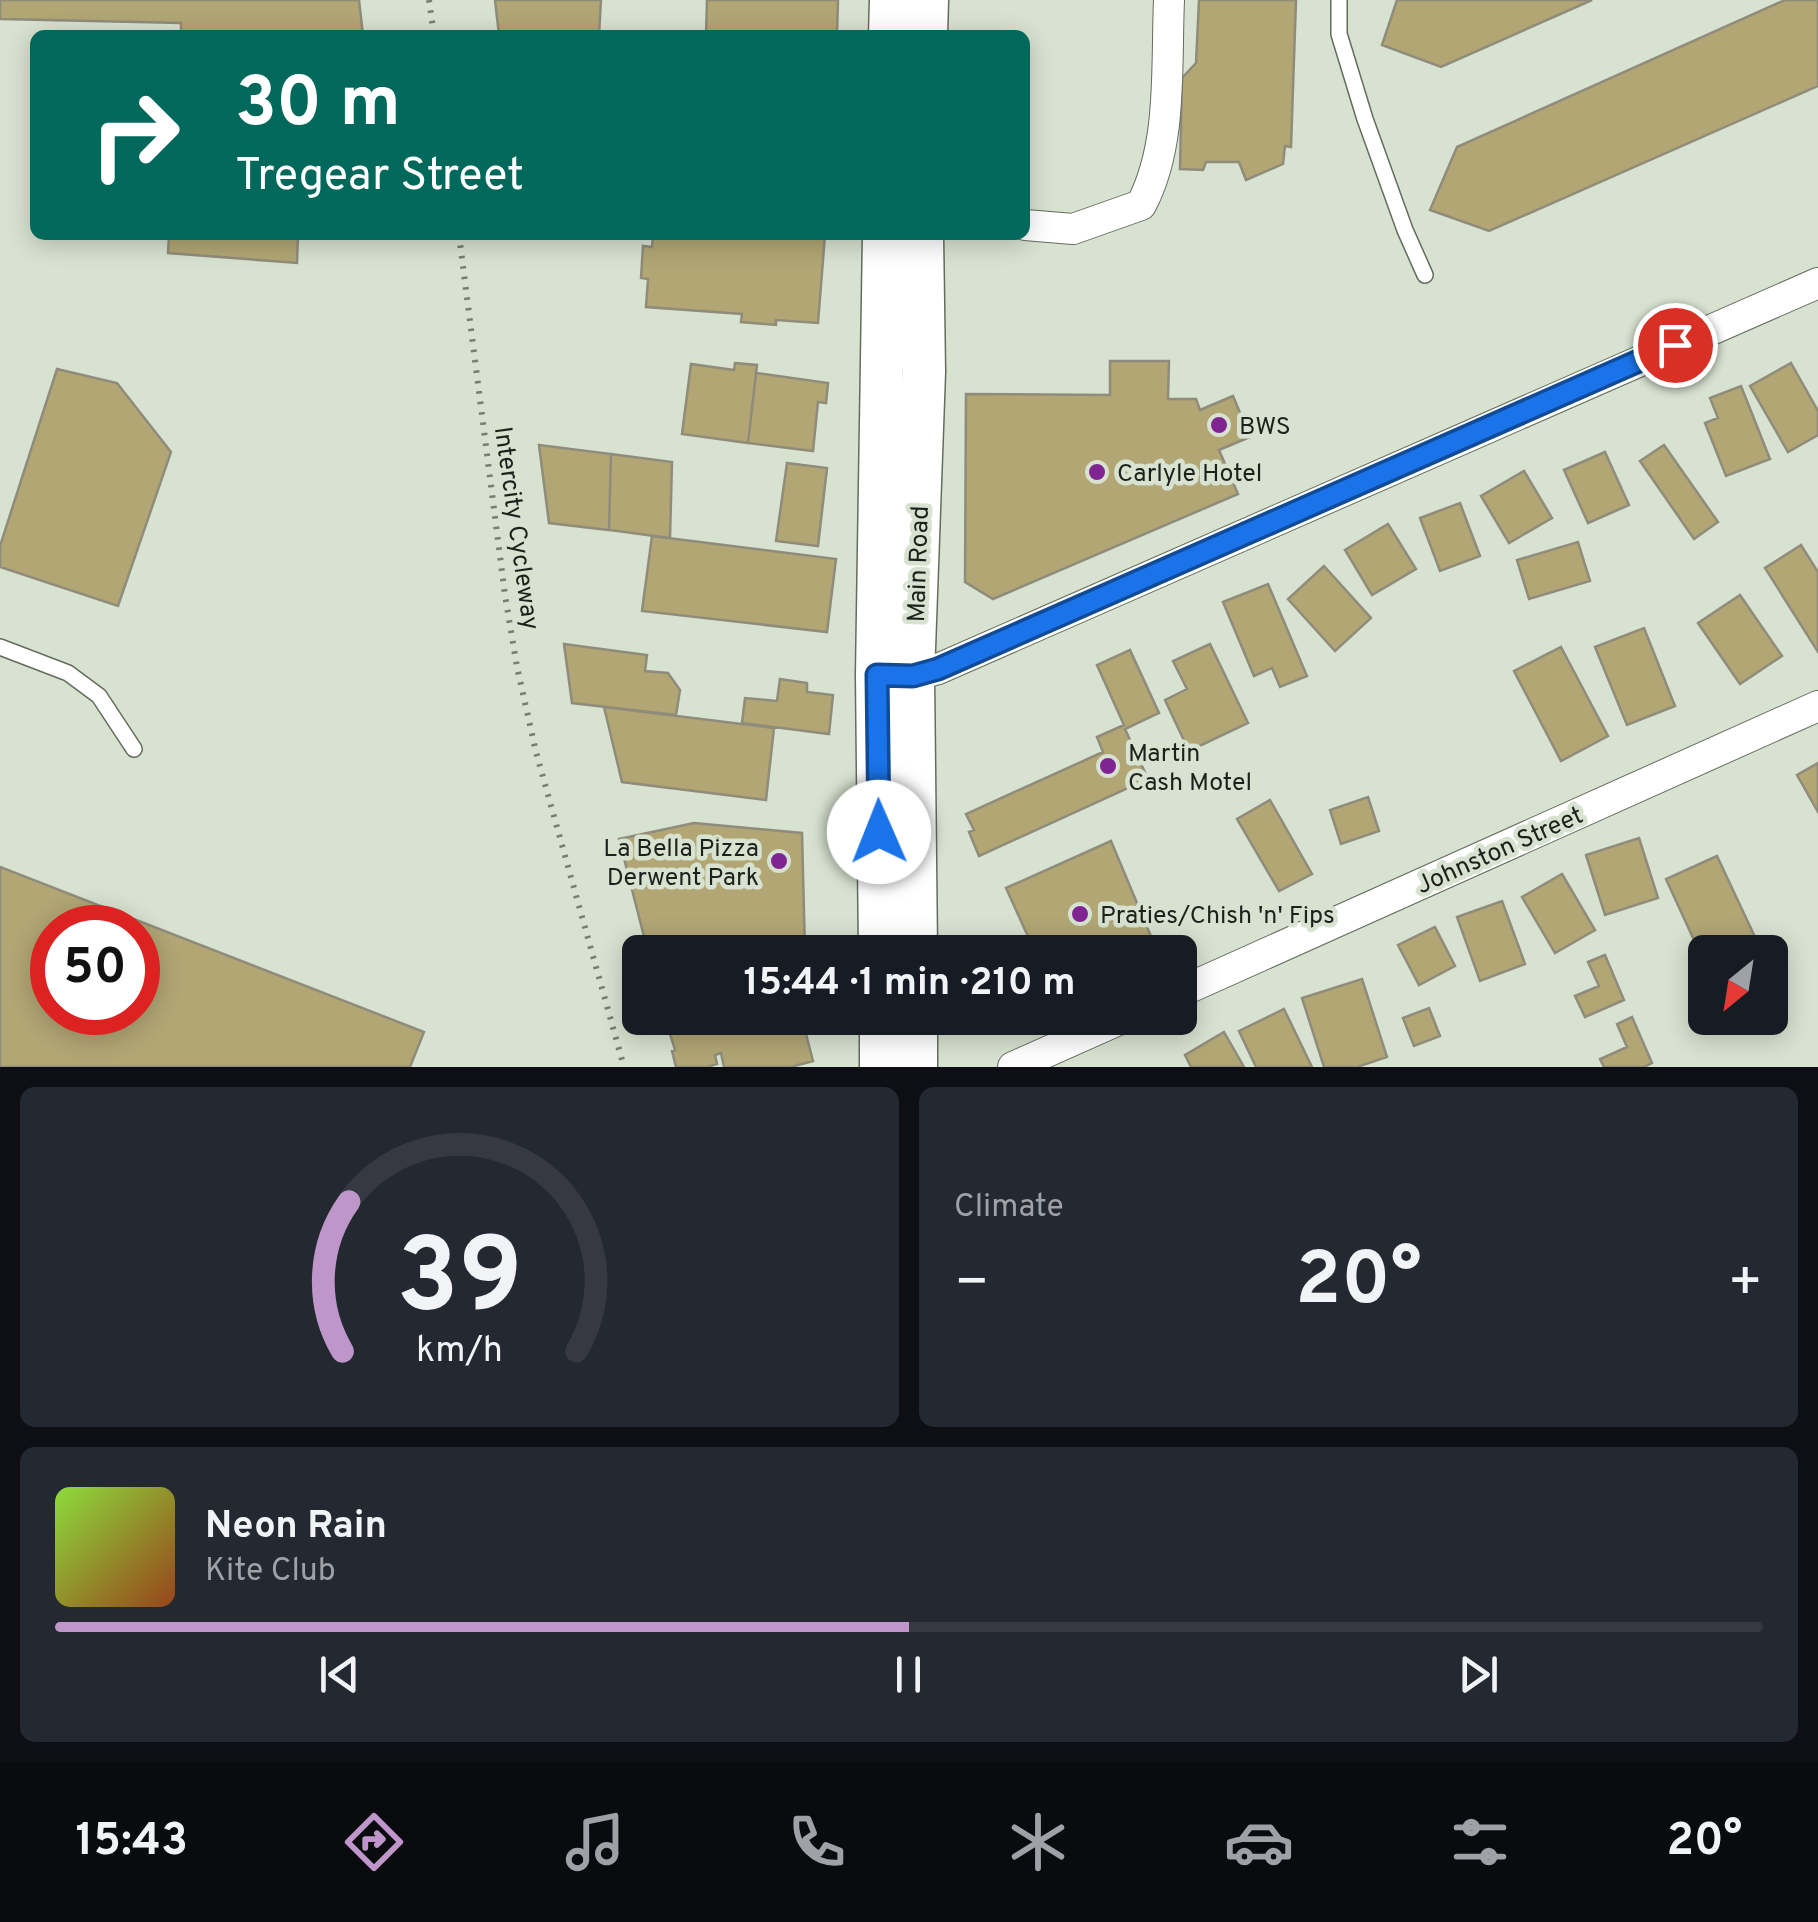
<!DOCTYPE html>
<meta charset="utf-8">
<style>
:root{--surface:#171b24;--page:#242831;--text:#f1f3f6;--muted:#9ea1a6;--line:#363941;--accent:#be96c9}
body{margin:0;font-family:Overpass,sans-serif;background:var(--page);color:var(--text);height:100vh;display:flex;flex-direction:column;font-size:38px;white-space:nowrap}
*{box-sizing:border-box;margin:0}
p{font-size:32px;color:var(--muted)}
.icon{flex:none;width:55px;height:55px;fill:none;stroke:currentColor;stroke-width:2;stroke-linecap:round;stroke-linejoin:round}
.map{position:relative;height:1067px;overflow:hidden}
.panel{display:flex;flex-direction:column;gap:20px;padding:20px;background:#0d0f14;flex:1}
.panel>*{flex:none}
.hud{position:absolute;left:30px;top:30px;width:1000px;height:210px;border-radius:15px;box-shadow:0 5px 25px #0003;background:#00695c;color:#fff;overflow:hidden}
.needle{width:65px;rotate:210deg}
.tools{position:absolute;left:1688px;top:935px;display:grid;gap:20px}
.tools a{display:grid;place-items:center;width:100px;height:100px;border-radius:15px;background:var(--surface);box-shadow:0 5px 25px #0003;font-size:50px}
.speed{position:absolute;left:30px;top:905px;display:flex;gap:20px;font-size:50px;font-weight:700;text-align:center}
.speed>*{display:grid;place-content:center;width:130px;height:130px;border-radius:50%;background:var(--surface);box-shadow:0 5px 25px #0003;line-height:1}
.speed .limit{border:15px solid #d22;background:#fff;color:#111}
.pin{position:absolute;display:grid;place-items:center;width:85px;height:85px;color:#fff;margin:-42px;border:5px solid #fff;border-radius:50%;box-shadow:0 2px 10px #0007}
.me{position:absolute;width:110px;margin:-55px;rotate:359deg;stroke-linejoin:round;filter:drop-shadow(0 0 8px #0008)}
.turn{display:flex;align-items:center;gap:35px;height:210px;padding:0 40px;font-size:45px}
.turn .icon{width:130px;height:130px;stroke-width:2.5}
.turn b{display:block;font-size:70px;line-height:85px}
.big{font-size:75px;font-weight:700;line-height:1.1}
.panel .widget{flex:1;display:flex;flex-direction:column;justify-content:center;gap:15px;min-width:0;padding:0 35px;border-radius:15px;background:var(--page)}
.panel .dial{align-items:center;gap:0}
.dial svg{height:260px;overflow:visible;fill:none;stroke:var(--line);stroke-width:7;stroke-linecap:round;text-anchor:middle}
.dial text{fill:var(--text);stroke:none}
.song{display:flex;align-items:center;gap:30px}
.cover{width:120px;height:120px;border-radius:15px;background:linear-gradient(135deg,hsl(90 70% 55%),hsl(20 70% 35%))}
.played{height:10px;border-radius:5px;background:linear-gradient(90deg,var(--accent) 50%,var(--line) 50%)}
.keys{display:flex;justify-content:space-around;direction:ltr}
.heat{display:flex;justify-content:space-between;align-items:center;font-size:55px;direction:ltr}
.panel .tiles{flex:1;display:grid;gap:20px;grid-template-columns:1fr 1fr}
.widget:last-child{grid-column:span 2}
.trip{position:absolute;left:622px;top:935px;width:575px;height:100px;border-radius:15px;background:var(--surface);box-shadow:0 5px 25px #0003;font-weight:700;line-height:100px;text-align:center}
.tabs{display:flex;height:160px;justify-content:space-around;align-items:center;background:#090b0e;color:var(--muted)}
.tabs .icon{width:70px;height:70px}
.tabs .selected{color:var(--accent)}
.tabs b{font-size:45px;color:var(--text)}
.map>svg:first-child{display:block}
.building{fill:#b1a674;stroke:#908c7b;stroke-width:2.5;fill-rule:evenodd}
.lines{fill:none;stroke-linecap:round;stroke-linejoin:round}
.service-casing{stroke:#646d5d;stroke-width:18}
.minor-casing{stroke:#646d5d;stroke-width:32}
.secondary-casing{stroke:#646d5d;stroke-width:45}
.path{stroke:#777e72;stroke-width:6;stroke-dasharray:2.5 8;stroke-linecap:butt}
.service{stroke:#fff;stroke-width:15}
.minor{stroke:#fff;stroke-width:30}
.secondary{stroke:#fff;stroke-width:42}
.route-casing{stroke:#114b97;stroke-width:25}
.route{stroke:#1a73e8;stroke-width:18}
.poi-dot{fill:#7f2592;stroke:#d8e2d0;stroke-width:4}
.labels{text-anchor:middle;stroke-width:9;stroke-linejoin:round;paint-order:stroke}
.poi-label{font-size:25px;fill:#1d211b;stroke:#d8e2d0;text-anchor:start}
.street-label{font-size:25px;fill:#1d211b;stroke:#d8e2d0}
</style>
<div class="map">
<svg width="1818" height="1067" viewBox="0 0 1818 1067">
<rect width="100%" height="100%" fill="#d8e2d0"/>
<!-- building -->
<path class="building" d="M0,0H359L363,35H181V23L0,19Z
M495,0H601L599,35H499Z
M707,0H838L837,35H706Z
M1199,0H1296L1291,147L1285,146L1283,164L1246,180L1239,162H1206L1203,170L1180,169L1182,78L1196,63Z
M1397,0H1592L1441,67L1382,45Z
M1785,0H1818V86L1489,231L1430,210L1457,147Z
M169,235H298L297,263L168,253Z
M653,235H825L818,323L776,320V325L741,322L742,314L646,307L648,279L641,278L643,246L652,247Z
M1110,361H1169L1168,399H1196L1200,410L1233,396L1250,437L1219,450L1238,494L993,599L965,582L966,394L1110,395Z
M735,363L757,365L748,443L682,434L691,364L734,370Z
M1791,363L1818,411V435L1788,452L1750,386Z
M57,369L117,383L171,452L118,606L0,567V546Z
M756,373L828,383L826,403L818,402L813,451L748,443Z
M1741,386L1770,459L1726,476L1705,423L1718,418L1710,398Z
M539,445L611,454L609,530L549,523Z
M1664,445L1718,522L1694,539L1640,461Z
M1605,452L1629,505L1588,523L1564,470Z
M611,454L672,462L670,538L609,530Z
M787,463L827,468L818,546L776,541Z
M1524,471L1552,518L1509,543L1481,496Z
M1460,503L1480,556L1440,571L1420,518Z
M1388,524L1416,569L1372,595L1345,550Z
M652,536L836,559L827,632L642,611Z
M1578,542L1590,581L1529,599L1517,560Z
M1801,545L1818,572V652L1765,568Z
M1324,566L1371,618L1335,651L1288,599Z
M1268,584L1307,676L1280,687L1272,668L1254,676L1223,602Z
M1740,595L1782,656L1740,684L1698,623Z
M1644,628L1675,706L1627,725L1595,647Z
M564,644L647,655L645,671L668,673L680,690L676,715L572,703Z
M1210,644L1248,723L1189,751L1165,700L1187,689L1173,661Z
M1561,647L1608,736L1561,761L1514,671Z
M1130,650L1159,713L1125,729L1148,779L979,856L969,832L974,830L966,814L1103,752L1097,737L1124,725L1097,665Z
M780,679L807,683V692L833,695L829,734L742,723L745,698L777,701Z
M604,707L774,728L766,800L622,782Z
M1818,763V812L1797,775Z
M1368,797L1379,831L1341,844L1330,810Z
M1270,800L1312,874L1279,891L1237,819Z
M694,823L802,833L805,952H648L619,839Z
M1639,838L1658,898L1605,915L1586,855Z
M1111,841L1153,941L1127,952H1035L1006,888Z
M1717,856L1762,952H1705V964L1666,879Z
M0,867L424,1032L410,1067H0ZM52,928H138V1012H52Z
M1562,874L1595,930L1555,953L1522,897Z
M1502,901L1525,964L1480,981L1457,917Z
M1435,927L1455,966L1419,985L1398,945Z
M1605,955L1624,1000L1585,1017L1575,996L1599,986L1588,962Z
M1362,979L1387,1057L1357,1067H1324L1302,998Z
M1429,1008L1440,1036L1414,1046L1403,1018Z
M1284,1009L1312,1067H1256L1239,1031Z
M1632,1017L1652,1063L1644,1067H1604L1600,1059L1627,1047L1617,1024Z
M665,1018L798,1019L803,1022L813,1061L791,1067H724L721,1053L715,1055L717,1064L707,1067H676L672,1051L675,1050Z
M1224,1032L1244,1067H1191L1185,1055Z"/>
<g class="lines">
<defs>
<path id="service" d="M1339,0V34L1365,119L1405,230L1425,275
M0,647L68,673L99,696L134,749"/>
<path id="minor" d="M1025,225L1073,229L1141,205C1173,145 1166,66 1169,0
M898,676H913L938,669L1818,283
M1180,992L1818,706
M1013,1067L1123,1018"/>
<path id="secondary" d="M890,35L891,0
M926,35L927,0
M880,952L877,675L884,235
M916,952L913,676L924,372L922,235
M881,1018V1067
M916,1018V1067"/>
</defs>
<!-- service casing -->
<use href="#service" class="service-casing"/>
<!-- minor casing -->
<use href="#minor" class="minor-casing"/>
<!-- secondary casing -->
<use href="#secondary" class="secondary-casing"/>
<!-- path -->
<path class="path" d="M429,0L434,35
M459,235L505,595L517,667L536,752L624,1067"/>
<!-- service -->
<use href="#service" class="service"/>
<!-- minor -->
<use href="#minor" class="minor"/>
<!-- secondary -->
<use href="#secondary" class="secondary"/>
</g>
<g class="lines">
<defs>
<path id="route" d="M879,832L877,675L913,676L938,669L1675,345"/>
</defs>
<!-- route casing -->
<use href="#route" class="route-casing"/>
<!-- route -->
<use href="#route" class="route"/>
</g>
<!-- markers -->
<g class="poi-dot">
<circle cx="1219" cy="425" r="10"/>
<circle cx="1097" cy="472" r="10"/>
<circle cx="1108" cy="766" r="10"/>
<circle cx="779" cy="861" r="10"/>
<circle cx="1080" cy="914" r="10"/>
</g>
<g class="labels">
<!-- poi labels -->
<g class="poi-label">
<text x="1239" y="434">BWS</text>
<text x="1117" y="481">Carlyle Hotel</text>
<text x="1128" y="761">Martin<tspan x="1128" dy="29">Cash Motel</tspan></text>
<text x="759" y="856" text-anchor="end">La Bella Pizza<tspan x="759" dy="29">Derwent Park</tspan></text>
<text x="1100" y="923">Praties/Chish 'n' Fips</text>
</g>
<!-- street labels -->
<g class="street-label">
<text transform="translate(518 528) rotate(82)" y="9">Intercity Cycleway</text>
<text transform="translate(917 564) rotate(-88)" y="9">Main Road</text>
<text transform="translate(1499 849) rotate(-24)" y="9">Johnston Street</text>
</g>
</g>
</svg>
<div class="tools">
<a><svg class="needle" viewBox="-14 -14 28 28"><path d="M0-13l5 13h-10z" fill="#e53935"/><path d="M0 13l5-13h-10z" fill="#9ea1a6"/></svg></a>
</div>
<div class="speed"><div class="limit">50</div></div>
<div class="pin" style="left:1675px;top:345px;background:#d93025"><svg class="icon" aria-label="arrive" viewBox="0 0 24 24"><path d="M6 21V4h12l-3 4 3 4H6"/></svg></div>
<svg class="me" style="left:879px;top:832px" viewBox="-20 -20 40 40"><circle r="19" fill="#fff"/><path d="M0-13L10 11 0 6-10 11z" fill="#1a73e8"/></svg>
<div class="trip">15:44 · 1 min · 210 m</div>
<div class="hud">
<div class="turn"><svg class="icon" aria-label="right" viewBox="0 0 24 24"><path d="M7 20v-9h11M14 6l5 5-5 5"/></svg><div><b>30 m</b>Tregear Street</div></div>
</div>
</div>
<section class="panel">
<div class="tiles">
<div class="widget dial"><svg viewBox="0 0 100 80">
<path d="M14 69A42 42 0 1 1 86 69"/>
<path d="M14 69A42 42 0 0 1 16 23" stroke="#be96c9"/>
<text x="50" y="56" font-size="32" font-weight="700">39</text>
<text x="50" y="72" font-size="11">km/h</text>
</svg></div>
<div class="widget"><p>Climate</p>
<div class="heat"><a>−</a><b class="big">20°</b><a>+</a></div>
</div>
<div class="widget">
<div class="song"><i class="cover"></i><div><b>Neon Rain</b><p>Kite Club</p></div></div>
<div class="played"></div>
<div class="keys"><svg class="icon" aria-label="previous" viewBox="0 0 24 24"><path d="M18 5L8 12l10 7zM5 5v14"/></svg><svg class="icon" aria-label="pause" viewBox="0 0 24 24"><path d="M8 5v14M16 5v14"/></svg><svg class="icon" aria-label="next" viewBox="0 0 24 24"><path d="M6 5l10 7-10 7zM19 5v14"/></svg></div>
</div>
</div>
</section>
<nav class="tabs">
<b>15:43</b>
<svg class="icon selected" aria-label="directions" viewBox="0 0 24 24"><path d="M12 3l9 9-9 9-9-9zM9 14v-3h6M13 9l2 2-2 2"/></svg>
<svg class="icon" aria-label="music" viewBox="0 0 24 24"><path d="M9 18V5l10-2v13"/><circle cx="6" cy="18" r="3"/><circle cx="16" cy="16" r="3"/></svg>
<svg class="icon" aria-label="phone" viewBox="0 0 24 24"><path d="M5 4h4l2 5-3 2q2 4 5 5l2-3 5 2v4C11 20 4 13 5 4z"/></svg>
<svg class="icon" aria-label="climate" viewBox="0 0 24 24"><path d="M12 3v18M4 7l16 10M4 17L20 7"/></svg>
<svg class="icon" aria-label="car" viewBox="0 0 24 24"><path d="M5 17H2v-5l4-1 3-4h7l3 4 3 1v5h-3M9 17h6M6 11h13"/><circle cx="7" cy="17" r="2"/><circle cx="17" cy="17" r="2"/></svg>
<svg class="icon" aria-label="filters" viewBox="0 0 24 24"><path d="M4 7h16M4 17h16"/><circle cx="9" cy="7" r="2"/><circle cx="15" cy="17" r="2"/></svg>
<b>20°</b>
</nav>
